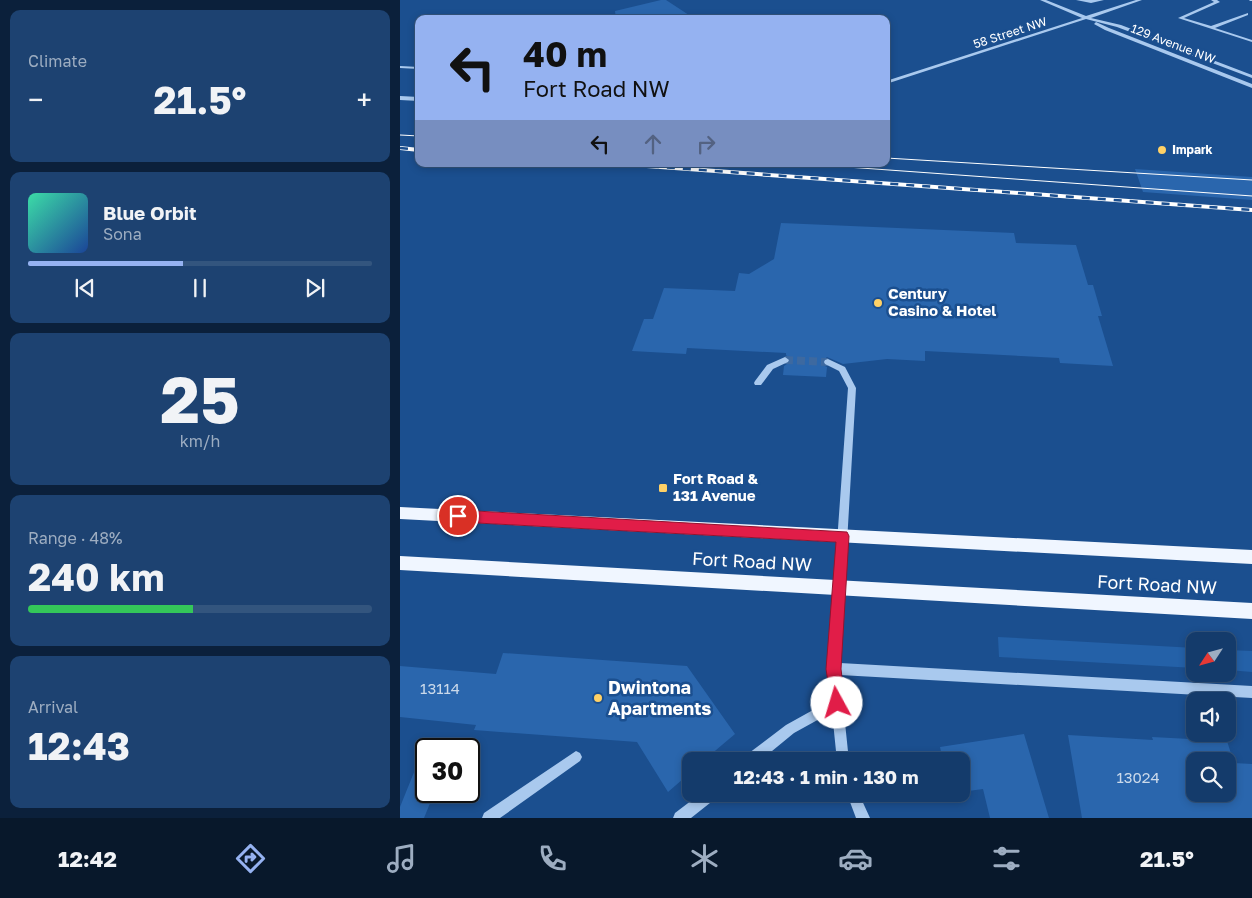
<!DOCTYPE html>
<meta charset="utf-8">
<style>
:root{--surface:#143b6b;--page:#1d4271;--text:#f1f3f6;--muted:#9dadc1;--line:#33557e;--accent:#95b2f1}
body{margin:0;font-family:"Golos Text",sans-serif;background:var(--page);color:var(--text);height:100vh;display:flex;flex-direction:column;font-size:19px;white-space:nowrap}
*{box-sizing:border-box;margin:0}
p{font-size:16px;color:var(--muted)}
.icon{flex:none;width:28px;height:28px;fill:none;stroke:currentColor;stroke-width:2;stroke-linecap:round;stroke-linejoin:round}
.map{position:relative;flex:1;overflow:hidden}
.panel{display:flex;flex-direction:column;gap:10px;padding:10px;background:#0b203b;width:400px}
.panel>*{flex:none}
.banner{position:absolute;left:15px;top:15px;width:475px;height:152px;border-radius:10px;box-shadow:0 2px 8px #0003,0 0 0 1px var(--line);background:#95b2f1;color:#111;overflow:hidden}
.needle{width:32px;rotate:234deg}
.fabs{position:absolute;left:786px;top:632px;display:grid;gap:10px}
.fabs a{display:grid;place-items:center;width:50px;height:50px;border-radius:10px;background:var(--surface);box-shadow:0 2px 8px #0003,0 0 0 1px var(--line);font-size:25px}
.speed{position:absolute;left:15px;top:738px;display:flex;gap:10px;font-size:25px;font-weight:700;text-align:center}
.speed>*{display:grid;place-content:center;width:65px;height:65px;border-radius:50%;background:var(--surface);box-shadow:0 2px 8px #0003,0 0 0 1px var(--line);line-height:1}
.speed .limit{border:2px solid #111;border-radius:8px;background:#fff;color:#111}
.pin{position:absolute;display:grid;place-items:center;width:42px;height:42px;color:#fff;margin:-21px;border:2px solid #fff;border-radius:50%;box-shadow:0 1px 5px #0007}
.me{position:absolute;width:55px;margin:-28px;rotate:354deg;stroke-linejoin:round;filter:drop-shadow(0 0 4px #0008)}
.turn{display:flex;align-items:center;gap:18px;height:105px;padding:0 25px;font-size:22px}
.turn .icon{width:65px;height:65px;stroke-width:2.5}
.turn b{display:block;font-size:35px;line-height:42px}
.lanes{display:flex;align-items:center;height:48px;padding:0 25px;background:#0003;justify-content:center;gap:25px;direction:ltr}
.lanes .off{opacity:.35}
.big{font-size:38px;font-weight:700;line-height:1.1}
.panel .widget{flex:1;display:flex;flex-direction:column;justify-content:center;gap:8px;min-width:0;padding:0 18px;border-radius:10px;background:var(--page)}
.panel .dial{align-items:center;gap:0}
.dial b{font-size:65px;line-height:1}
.song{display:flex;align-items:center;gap:15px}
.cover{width:60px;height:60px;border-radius:8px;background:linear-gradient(135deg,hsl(160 70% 55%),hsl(220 70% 35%))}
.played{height:5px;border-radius:2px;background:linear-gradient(90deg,var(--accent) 45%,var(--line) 45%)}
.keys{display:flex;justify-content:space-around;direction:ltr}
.heat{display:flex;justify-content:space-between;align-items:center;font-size:28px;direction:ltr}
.charge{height:8px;border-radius:4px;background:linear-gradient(90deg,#34c759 48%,var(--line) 0)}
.trip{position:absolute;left:282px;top:752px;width:288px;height:50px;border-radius:10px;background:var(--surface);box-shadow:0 2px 8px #0003,0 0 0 1px var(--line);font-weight:700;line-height:50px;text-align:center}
.dock{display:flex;height:80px;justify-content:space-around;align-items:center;background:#08182b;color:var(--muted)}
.dock .icon{width:35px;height:35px}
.dock .selected{color:var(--accent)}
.dock b{font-size:22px;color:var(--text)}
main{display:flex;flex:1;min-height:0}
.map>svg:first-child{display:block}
.green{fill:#2461a8}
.building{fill:#2a66ad;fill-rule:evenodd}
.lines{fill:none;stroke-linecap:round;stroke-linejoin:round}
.minor-tunnel{stroke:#3d69a0;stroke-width:8;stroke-dasharray:8 4;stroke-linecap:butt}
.minor{fill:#a9c9ee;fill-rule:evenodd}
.major{fill:#f0f6ff;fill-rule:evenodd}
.tram{stroke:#fff;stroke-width:1}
.rail-casing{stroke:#fff;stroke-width:4}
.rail{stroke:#1b4f8f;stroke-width:2.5;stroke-dasharray:8;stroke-linecap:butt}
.route{fill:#e11d48;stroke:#92132f}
.poi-dot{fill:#ffd166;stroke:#1b4f8f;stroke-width:2}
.labels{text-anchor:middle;stroke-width:5;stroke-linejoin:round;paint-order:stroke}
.far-street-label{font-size:12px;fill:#fff;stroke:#1b4f8f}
.far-poi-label{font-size:12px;font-weight:bold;fill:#fff;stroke:#1b4f8f;text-anchor:start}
.poi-label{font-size:15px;font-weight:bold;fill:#fff;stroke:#1b4f8f;text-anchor:start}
.near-number-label{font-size:15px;fill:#cad9ea}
.near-street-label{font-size:18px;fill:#fff;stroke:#1b4f8f}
.near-poi-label{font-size:18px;font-weight:bold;fill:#fff;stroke:#1b4f8f;text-anchor:start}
</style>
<main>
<section class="panel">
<div class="widget"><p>Climate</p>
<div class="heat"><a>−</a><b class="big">21.5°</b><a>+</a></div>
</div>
<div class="widget">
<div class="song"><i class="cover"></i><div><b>Blue Orbit</b><p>Sona</p></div></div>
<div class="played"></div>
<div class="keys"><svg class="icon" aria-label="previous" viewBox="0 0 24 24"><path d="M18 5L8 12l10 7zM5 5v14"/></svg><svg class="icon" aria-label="pause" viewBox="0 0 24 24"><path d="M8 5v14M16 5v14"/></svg><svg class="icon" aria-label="next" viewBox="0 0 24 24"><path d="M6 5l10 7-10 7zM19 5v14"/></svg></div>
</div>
<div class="widget dial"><b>25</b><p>km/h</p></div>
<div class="widget"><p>Range · 48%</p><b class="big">240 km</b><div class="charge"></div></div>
<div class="widget"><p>Arrival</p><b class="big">12:43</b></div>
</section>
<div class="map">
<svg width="852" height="818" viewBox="0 0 852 818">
<rect width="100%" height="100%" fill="#1b4f8f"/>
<!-- green -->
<path class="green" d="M598,637L795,648V668L599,657Z
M828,650L852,651V672L828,670Z"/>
<!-- building -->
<path class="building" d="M261,0H266L295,19H216L215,11Z
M735,169L852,177V200L743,192Z
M381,223L614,233L616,243L676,245L688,285H693L702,316H698L713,366L660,363L659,358L525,351V361L487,359L443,364L427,357L422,361L423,365L427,367L426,377L383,375L384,366L391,361L386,355V353L287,348L286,354L232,351L244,319H253L264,288L335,291L339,273L349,274L374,259Z
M103,653L287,666L335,734L303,761H291V772L268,792L237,742L74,730L76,725L0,717V666L96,674Z
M624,734L649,818H590L583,789L561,792V761H543L540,747Z
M668,735L753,740L752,737L827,741L834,763L852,764V818H682ZM795,761H828V794H795Z
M25,745L26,791H35L24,818H0V807Z"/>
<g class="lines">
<!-- minor-tunnel -->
<path class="minor-tunnel" d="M385,360L428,362"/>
<!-- minor -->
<path class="minor" d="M640,0H646L686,16L736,0H742L691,18L721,25L852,75V78L717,27L686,19L486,84V81L682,18Z
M676,0H704L691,3Z
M811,0H817L820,2L784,18L811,26L848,13V15L815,28L852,40V42L778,18L814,2Z
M849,0H852V1H850Z
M696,22L709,28L852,84V88L705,30L694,24Z
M0,66L19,67V69L0,68Z
M0,96L19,97V101L0,100Z
M385,357L389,360L388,362L373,369L361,385H355L354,383L355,381L367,365Z
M428,359L445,367L456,388L440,663L852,686V698L440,675L449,761H437L432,712L394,733L360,761H344L345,756L386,725L431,700L428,669L448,388L439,371L425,364L424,362L425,360Z
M176,751L180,753L182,757L180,761L100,818H82L84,813Z
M300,794H317L315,799L291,818H273L275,813Z
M447,794H459L470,818H456Z"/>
<!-- major -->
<path class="major" d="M0,507L852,550V564L0,519Z
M0,556L852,603V619L0,570Z"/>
<!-- tram -->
<path class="tram" d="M0,135L19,136
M486,158L852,180
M405,164L852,196"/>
<defs>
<path id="rail" d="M0,148L19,150
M219,164L852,210"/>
</defs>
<!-- rail casing -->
<use href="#rail" class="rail-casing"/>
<!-- rail -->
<use href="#rail" class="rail"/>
</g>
<!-- route -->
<path class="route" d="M58,510L447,532L449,536L441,669L445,703L443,709L437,711L432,709L426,669L436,542L58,522L53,520L51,516L53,512Z"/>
<!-- markers -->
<g class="poi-dot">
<circle cx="762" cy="150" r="5"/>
<circle cx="478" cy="303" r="5"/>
<rect x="258" y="483" width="10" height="10" rx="2.5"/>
<circle cx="198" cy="698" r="5"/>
</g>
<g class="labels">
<!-- far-street labels -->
<g class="far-street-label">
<text transform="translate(610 33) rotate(-18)" y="4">58 Street NW</text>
<text transform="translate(773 44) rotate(21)" y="4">129 Avenue NW</text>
</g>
<!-- far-poi labels -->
<g class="far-poi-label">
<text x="772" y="154">Impark</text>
</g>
<!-- poi labels -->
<g class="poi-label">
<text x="488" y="299">Century<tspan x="488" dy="17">Casino &amp; Hotel</tspan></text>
<text x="273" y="484">Fort Road &amp;<tspan x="273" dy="17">131 Avenue</tspan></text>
</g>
<!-- near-number labels -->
<g class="near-number-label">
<text x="40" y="694">13114</text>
<text x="738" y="783">13024</text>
</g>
<!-- near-street labels -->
<g class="near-street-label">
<text transform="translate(352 562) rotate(3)" y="6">Fort Road NW</text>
<text transform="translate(757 585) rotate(3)" y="6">Fort Road NW</text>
</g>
<!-- near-poi labels -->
<g class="near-poi-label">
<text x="208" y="694">Dwintona<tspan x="208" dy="21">Apartments</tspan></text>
</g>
</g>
</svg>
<div class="fabs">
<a><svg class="needle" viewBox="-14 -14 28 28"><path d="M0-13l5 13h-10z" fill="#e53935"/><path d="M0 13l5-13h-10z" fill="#9dadc1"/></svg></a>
<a><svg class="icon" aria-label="sound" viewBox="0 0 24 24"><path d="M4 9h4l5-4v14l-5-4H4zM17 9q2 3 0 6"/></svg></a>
<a><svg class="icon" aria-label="search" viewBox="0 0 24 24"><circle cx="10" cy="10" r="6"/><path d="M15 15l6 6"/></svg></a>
</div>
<div class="speed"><div class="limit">30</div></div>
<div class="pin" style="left:58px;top:516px;background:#d93025"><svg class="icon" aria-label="arrive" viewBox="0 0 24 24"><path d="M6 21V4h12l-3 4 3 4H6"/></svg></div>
<svg class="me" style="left:437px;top:703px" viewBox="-20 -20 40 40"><circle r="19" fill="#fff"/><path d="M0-13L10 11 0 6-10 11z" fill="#e11d48"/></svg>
<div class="trip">12:43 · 1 min · 130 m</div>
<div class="banner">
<div class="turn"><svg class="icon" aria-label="left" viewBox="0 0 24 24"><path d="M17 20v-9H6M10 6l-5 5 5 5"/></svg><div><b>40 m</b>Fort Road NW</div></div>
<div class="lanes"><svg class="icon" aria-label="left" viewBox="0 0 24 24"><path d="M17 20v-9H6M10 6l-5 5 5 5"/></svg><svg class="icon off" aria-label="ahead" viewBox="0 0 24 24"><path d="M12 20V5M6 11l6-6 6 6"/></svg><svg class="icon off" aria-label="right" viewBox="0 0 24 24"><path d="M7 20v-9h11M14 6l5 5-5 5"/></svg></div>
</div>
</div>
</main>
<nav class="dock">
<b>12:42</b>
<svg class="icon selected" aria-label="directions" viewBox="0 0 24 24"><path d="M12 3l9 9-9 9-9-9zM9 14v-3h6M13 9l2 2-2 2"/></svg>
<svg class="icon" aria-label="music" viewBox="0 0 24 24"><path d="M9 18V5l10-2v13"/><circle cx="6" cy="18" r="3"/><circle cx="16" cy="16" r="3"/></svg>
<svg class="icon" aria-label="phone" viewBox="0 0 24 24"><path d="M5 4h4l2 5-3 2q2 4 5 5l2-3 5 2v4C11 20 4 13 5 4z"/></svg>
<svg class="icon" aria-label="climate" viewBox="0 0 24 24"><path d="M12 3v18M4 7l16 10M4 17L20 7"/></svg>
<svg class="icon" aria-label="car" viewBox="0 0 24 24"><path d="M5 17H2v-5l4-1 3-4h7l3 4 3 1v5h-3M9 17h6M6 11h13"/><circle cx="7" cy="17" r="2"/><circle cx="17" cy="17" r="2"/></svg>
<svg class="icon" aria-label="filters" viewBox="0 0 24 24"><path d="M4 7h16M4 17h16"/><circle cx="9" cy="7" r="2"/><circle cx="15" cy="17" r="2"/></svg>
<b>21.5°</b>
</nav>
